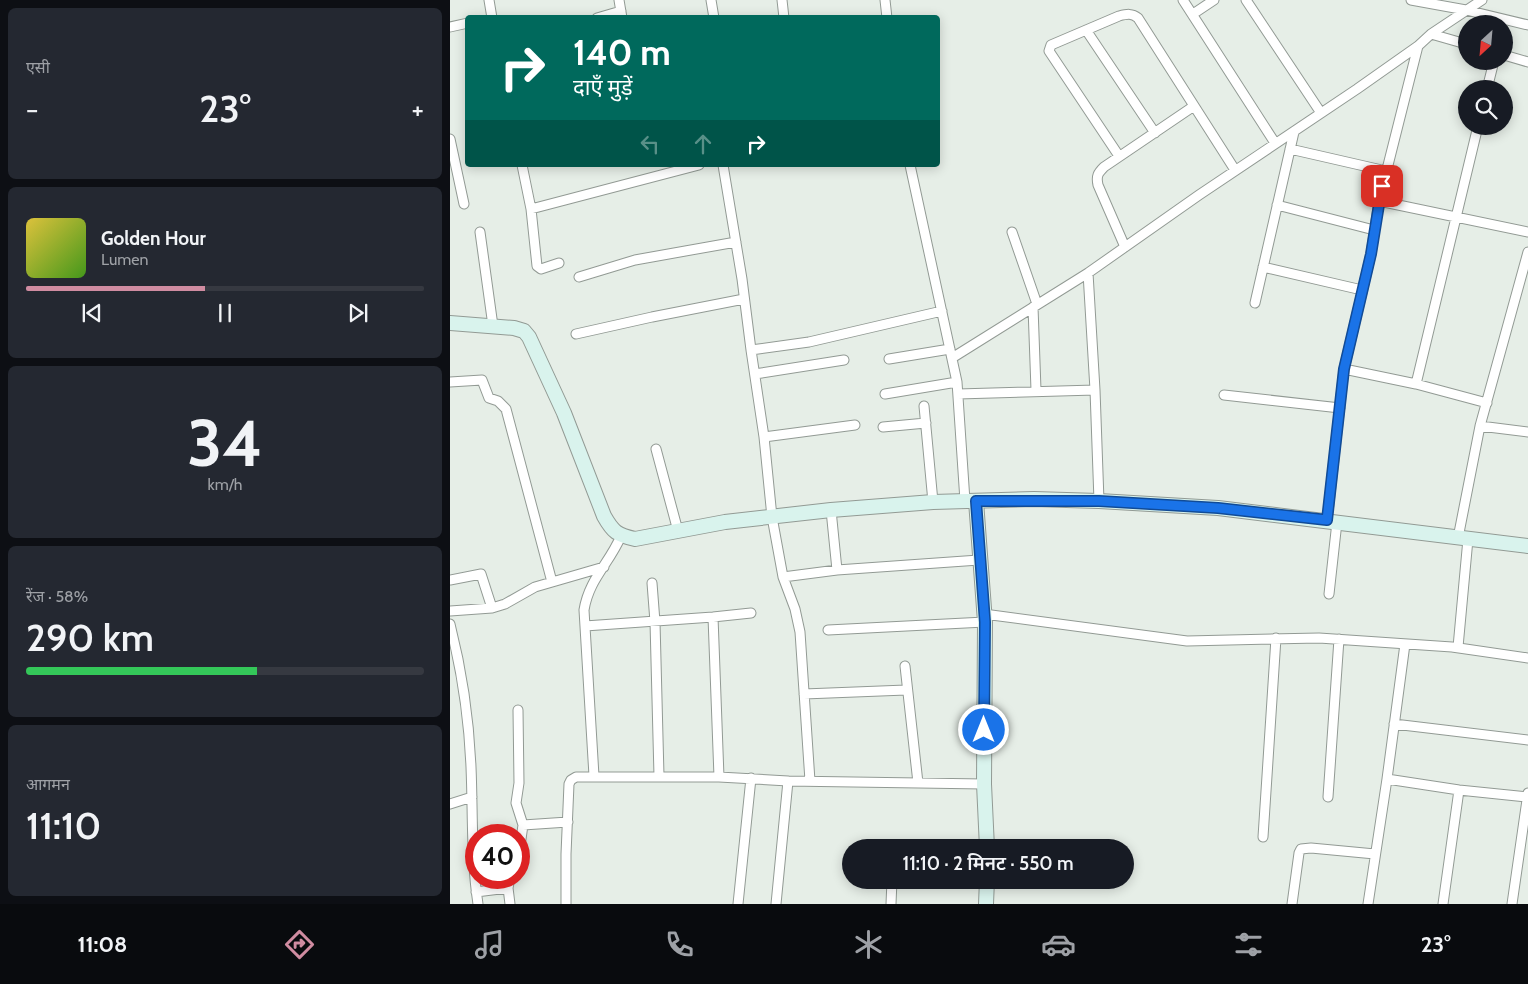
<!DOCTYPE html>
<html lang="hi">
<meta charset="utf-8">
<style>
:root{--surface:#171b24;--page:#242831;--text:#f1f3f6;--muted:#9ea1a6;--line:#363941;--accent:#d08ca1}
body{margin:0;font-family:Cabin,"Noto Sans Devanagari",sans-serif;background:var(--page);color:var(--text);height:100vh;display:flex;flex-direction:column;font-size:19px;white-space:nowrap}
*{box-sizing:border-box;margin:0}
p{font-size:16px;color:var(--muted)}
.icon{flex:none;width:28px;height:28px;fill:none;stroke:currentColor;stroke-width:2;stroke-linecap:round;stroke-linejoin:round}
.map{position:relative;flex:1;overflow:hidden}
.sheet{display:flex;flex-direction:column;gap:8px;padding:8px;background:#0d0f14;width:450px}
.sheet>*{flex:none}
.guide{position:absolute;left:15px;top:15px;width:475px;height:152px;border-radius:5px;box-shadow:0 2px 12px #0003;background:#00695c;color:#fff;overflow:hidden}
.needle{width:32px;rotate:206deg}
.fabs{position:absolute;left:1008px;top:15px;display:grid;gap:10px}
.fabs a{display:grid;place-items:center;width:55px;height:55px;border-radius:50%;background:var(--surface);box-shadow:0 2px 12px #0003;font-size:25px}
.speed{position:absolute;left:15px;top:824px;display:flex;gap:10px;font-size:25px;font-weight:700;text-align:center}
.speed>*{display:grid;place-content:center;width:65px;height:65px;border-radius:50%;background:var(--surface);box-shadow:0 2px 12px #0003;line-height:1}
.speed .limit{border:8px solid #d22;background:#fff;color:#111}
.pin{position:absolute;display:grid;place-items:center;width:42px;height:42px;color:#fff;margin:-21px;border-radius:10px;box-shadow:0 2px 8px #0006}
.me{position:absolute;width:55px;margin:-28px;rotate:0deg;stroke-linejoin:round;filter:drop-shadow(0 0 4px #0008)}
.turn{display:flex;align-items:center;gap:18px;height:105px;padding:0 25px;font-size:22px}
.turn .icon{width:65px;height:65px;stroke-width:2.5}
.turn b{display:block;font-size:35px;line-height:42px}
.lanes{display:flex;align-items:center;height:48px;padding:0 25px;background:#0003;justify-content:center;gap:25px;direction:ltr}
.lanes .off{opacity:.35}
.big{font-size:38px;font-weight:600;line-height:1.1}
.sheet .tile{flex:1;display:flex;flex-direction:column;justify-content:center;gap:8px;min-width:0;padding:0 18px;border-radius:8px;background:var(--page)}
.sheet .dial{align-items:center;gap:0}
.dial b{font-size:65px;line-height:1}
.song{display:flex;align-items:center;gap:15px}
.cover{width:60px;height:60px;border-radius:8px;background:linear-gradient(135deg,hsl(50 70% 55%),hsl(100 70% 35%))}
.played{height:5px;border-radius:2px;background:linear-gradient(90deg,var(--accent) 45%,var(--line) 45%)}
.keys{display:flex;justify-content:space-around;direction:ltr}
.heat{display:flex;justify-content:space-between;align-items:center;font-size:28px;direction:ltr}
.charge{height:8px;border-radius:4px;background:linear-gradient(90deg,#34c759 58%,var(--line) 0)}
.trip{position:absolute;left:392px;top:839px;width:292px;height:50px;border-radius:25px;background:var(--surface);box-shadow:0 2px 12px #0003;font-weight:600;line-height:50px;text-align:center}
.tab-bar{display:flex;height:80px;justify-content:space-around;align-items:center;background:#090b0e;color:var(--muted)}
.tab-bar .icon{width:35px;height:35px}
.tab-bar .on{color:var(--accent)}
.tab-bar b{font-size:22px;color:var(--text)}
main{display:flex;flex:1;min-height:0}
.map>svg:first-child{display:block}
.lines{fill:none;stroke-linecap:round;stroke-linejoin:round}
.street-casing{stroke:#929a94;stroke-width:11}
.secondary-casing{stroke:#929a94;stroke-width:16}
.street{stroke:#fff;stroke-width:9}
.secondary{stroke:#d9f3ed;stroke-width:14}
.route-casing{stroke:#114b97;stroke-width:12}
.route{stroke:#1a73e8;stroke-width:9}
</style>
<main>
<section class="sheet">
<div class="tile"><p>एसी</p>
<div class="heat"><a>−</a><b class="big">23°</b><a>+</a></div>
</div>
<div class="tile">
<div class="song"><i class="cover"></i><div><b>Golden Hour</b><p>Lumen</p></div></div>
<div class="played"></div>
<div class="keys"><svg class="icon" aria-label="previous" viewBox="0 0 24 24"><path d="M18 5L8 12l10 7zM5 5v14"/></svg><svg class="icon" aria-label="pause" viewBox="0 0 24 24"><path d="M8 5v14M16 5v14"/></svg><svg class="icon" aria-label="next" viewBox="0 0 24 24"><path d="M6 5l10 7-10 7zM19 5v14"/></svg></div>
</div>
<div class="tile dial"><b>34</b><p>km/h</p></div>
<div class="tile"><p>रेंज · 58%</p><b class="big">290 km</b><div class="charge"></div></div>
<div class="tile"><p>आगमन</p><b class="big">11:10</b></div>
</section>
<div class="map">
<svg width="1078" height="904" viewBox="0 0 1078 904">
<rect width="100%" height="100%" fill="#e6eee7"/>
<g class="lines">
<defs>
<path id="street" d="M39,0L42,18
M169,0L172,18
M261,0L264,18
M332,0L334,18
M435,0L437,18
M733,0L825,143
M796,0L871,113
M961,0L1016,10L1078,25
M743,14L764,0
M147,18L171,11
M0,27L18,23
M636,30L705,133
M981,34L1016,44
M1054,55L1078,62
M1037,89L1044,61
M0,139L14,204
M840,149L936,171
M669,156L599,51L601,45L669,16C677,14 682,13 688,18L785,170
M72,165L81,209L87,266L91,269L109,263
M273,165L292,279L301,350L314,437L322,517L333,577L345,609L350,632L360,781
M460,165L507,382L515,501
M929,201L1078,232
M827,205L924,230
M81,209L249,165
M30,232L43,326
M562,232L587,304
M675,247L648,185C646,176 648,173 654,167L744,106
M813,267L912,290
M638,273L645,390L649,501
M129,277L185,260L286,242
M805,303L844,132
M583,307L586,390
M126,334L202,317L294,299
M301,350L359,342L492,311
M502,358L638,273L749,195L907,89L968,46L981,34L1032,0
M439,359L500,349
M894,369L966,384L1037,403
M305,374L394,360
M0,382L32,380L39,398L48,401L56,409L102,582
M966,384L1028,126
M435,394L507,382
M508,394L645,390
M774,395L890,408
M474,406L483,502
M1030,426L1078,432
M433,427L476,423
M314,437L405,425
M206,449L228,531
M381,510L387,570
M877,521L894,369L921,254L929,201L968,46
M1008,538L1030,426L1078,252
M333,577L387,570L529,560
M0,580L31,574L42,608
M202,583L205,622L209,776
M879,594L887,522
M0,611L42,608L55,604L85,587L154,567
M534,614L737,641L869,638L1002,647L1078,658
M263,617L269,777
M0,624C12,671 19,719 21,767C23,813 21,858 28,904
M135,626L263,617L301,613
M378,630L535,622
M1008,647L1018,539
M455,666L468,783
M354,694L456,690
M68,710L69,783L66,803L73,825
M944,724L1078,740
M144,776L134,610C139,579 159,564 171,536
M937,779L1009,790L1077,797
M878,797L889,639
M0,804L22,797
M813,837L826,638
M69,853L73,825L118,822
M26,892L58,888
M60,904L58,888L60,878
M116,904V854L119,784L121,780L126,777H269L338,781L534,784
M288,904L301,778
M326,904L338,781
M441,904L442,880
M842,904L849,853L851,849L861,848L925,854
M918,904L937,779L955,644
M993,904L1009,790
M1062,904L1078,793"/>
<path id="secondary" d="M0,323L64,328L74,331L79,337L114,413L154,516C163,532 167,535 185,539L275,522L381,510L483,502L584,499L649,501L768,508L1078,546
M526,501L535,622L534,784L537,848
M536,904L537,880"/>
</defs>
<!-- street casing -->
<use href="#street" class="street-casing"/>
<!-- secondary casing -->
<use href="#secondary" class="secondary-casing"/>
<!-- street -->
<use href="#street" class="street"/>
<!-- secondary -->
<use href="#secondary" class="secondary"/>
</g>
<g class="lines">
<defs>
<path id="route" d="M534,730L535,622L526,501H649L768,508L877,520L894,369L921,254L932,186"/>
</defs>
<!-- route casing -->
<use href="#route" class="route-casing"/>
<!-- route -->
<use href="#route" class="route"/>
</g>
</svg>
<div class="fabs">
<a><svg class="needle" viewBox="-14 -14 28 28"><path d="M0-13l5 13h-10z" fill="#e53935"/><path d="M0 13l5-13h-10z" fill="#9ea1a6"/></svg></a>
<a><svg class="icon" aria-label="search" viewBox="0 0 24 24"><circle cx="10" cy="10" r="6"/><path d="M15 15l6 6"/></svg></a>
</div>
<div class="speed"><div class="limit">40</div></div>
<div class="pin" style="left:932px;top:186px;background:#d93025"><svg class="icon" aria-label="arrive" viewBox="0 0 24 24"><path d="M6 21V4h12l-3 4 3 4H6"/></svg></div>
<svg class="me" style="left:534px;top:730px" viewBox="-20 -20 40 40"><circle r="17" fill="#1a73e8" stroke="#fff" stroke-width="3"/><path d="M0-11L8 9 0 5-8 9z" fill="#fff"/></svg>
<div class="trip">11:10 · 2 मिनट · 550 m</div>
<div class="guide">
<div class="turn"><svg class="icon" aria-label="right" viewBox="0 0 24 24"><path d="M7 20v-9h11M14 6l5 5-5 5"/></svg><div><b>140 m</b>दाएँ मुड़ें</div></div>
<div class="lanes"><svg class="icon off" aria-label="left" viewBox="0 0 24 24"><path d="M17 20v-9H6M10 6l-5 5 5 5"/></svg><svg class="icon off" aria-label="ahead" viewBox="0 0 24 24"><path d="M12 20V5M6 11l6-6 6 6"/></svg><svg class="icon" aria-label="right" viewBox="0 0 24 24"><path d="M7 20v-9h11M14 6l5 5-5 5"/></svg></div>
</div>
</div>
</main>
<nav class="tab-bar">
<b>11:08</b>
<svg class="icon on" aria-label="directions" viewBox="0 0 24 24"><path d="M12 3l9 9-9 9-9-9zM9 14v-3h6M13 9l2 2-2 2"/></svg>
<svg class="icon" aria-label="music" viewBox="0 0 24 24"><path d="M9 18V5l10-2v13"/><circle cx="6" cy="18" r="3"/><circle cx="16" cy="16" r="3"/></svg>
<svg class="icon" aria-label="phone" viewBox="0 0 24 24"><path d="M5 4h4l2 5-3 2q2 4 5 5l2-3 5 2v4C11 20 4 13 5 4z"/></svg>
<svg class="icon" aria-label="climate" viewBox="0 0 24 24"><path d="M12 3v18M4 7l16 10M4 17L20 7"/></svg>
<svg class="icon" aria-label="car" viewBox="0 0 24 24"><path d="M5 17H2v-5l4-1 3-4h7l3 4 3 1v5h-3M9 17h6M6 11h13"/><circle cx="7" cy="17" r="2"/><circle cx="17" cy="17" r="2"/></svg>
<svg class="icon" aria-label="filters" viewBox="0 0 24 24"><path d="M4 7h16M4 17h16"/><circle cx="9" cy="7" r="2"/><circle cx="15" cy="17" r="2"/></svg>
<b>23°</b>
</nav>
